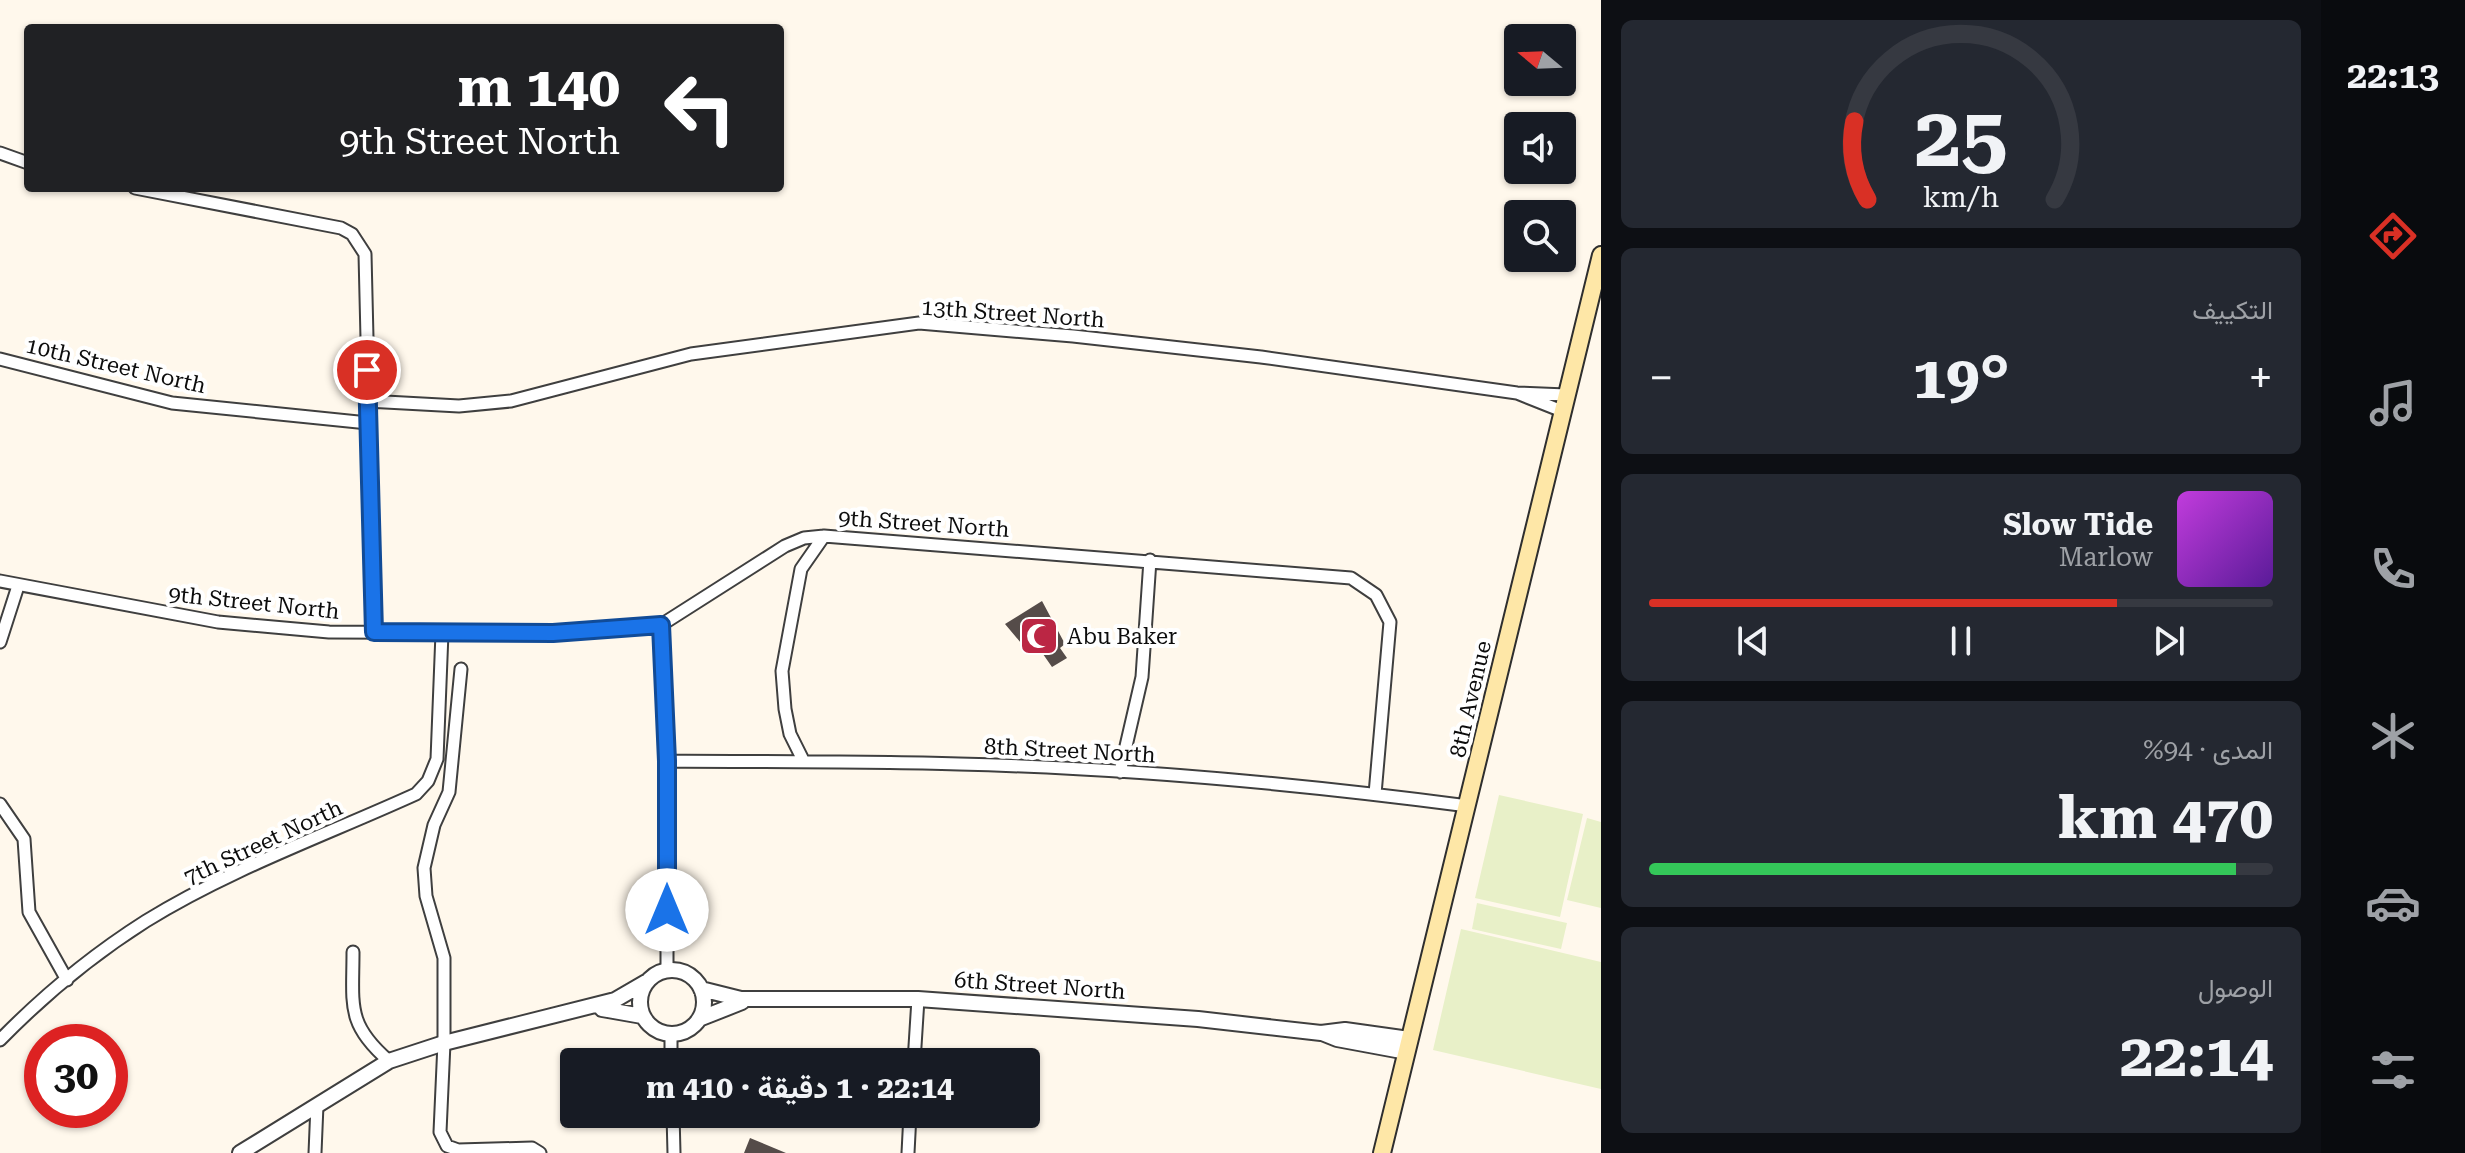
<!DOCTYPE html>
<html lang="ar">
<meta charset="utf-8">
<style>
:root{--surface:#171b24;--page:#242831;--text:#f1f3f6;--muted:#9ea1a6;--line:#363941;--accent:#d93025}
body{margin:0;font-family:"Roboto Serif",Vazirmatn,serif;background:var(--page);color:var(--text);direction:rtl;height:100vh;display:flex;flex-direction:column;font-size:30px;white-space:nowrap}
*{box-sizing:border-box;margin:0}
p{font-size:26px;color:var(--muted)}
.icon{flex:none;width:44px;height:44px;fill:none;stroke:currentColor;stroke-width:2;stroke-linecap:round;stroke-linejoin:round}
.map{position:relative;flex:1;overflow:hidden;direction:ltr}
.drawer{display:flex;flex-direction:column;gap:20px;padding:20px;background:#0d0f14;width:720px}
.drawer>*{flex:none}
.top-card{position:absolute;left:24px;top:24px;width:760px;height:168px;border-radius:8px;box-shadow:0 2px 6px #0004;direction:rtl;background:#202124;color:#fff;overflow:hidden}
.needle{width:52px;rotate:289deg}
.fabs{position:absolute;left:1504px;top:24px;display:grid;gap:16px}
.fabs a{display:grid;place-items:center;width:72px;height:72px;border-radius:8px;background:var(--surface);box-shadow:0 2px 6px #0004;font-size:40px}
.speed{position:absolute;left:24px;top:1024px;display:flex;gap:16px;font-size:40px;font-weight:700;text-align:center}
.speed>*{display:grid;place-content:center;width:104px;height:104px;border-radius:50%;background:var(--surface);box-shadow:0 2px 6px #0004;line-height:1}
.speed .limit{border:12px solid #d22;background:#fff;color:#111}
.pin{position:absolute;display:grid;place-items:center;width:68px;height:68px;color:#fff;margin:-34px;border:4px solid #fff;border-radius:50%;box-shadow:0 2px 8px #0007}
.me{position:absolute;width:88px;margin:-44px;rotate:0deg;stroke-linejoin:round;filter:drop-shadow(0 0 6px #0008)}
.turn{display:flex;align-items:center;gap:28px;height:168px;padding:0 32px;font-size:36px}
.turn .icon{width:104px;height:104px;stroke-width:2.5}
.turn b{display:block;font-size:56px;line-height:68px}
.big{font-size:60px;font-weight:700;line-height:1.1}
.drawer .tile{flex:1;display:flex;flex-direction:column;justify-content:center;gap:12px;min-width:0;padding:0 28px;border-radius:12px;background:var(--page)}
.drawer .dial{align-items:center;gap:0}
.dial svg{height:208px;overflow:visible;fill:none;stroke:var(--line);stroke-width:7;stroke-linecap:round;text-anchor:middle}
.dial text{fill:var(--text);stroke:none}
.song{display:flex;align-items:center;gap:24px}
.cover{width:96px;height:96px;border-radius:12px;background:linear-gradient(135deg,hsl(290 70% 55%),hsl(270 70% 35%))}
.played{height:8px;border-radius:4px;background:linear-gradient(90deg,var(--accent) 75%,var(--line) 75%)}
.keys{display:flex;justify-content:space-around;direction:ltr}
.heat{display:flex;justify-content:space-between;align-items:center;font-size:44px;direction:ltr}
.charge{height:12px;border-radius:6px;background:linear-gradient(90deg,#34c759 94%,var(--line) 0)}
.trip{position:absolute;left:560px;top:1048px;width:480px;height:80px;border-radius:8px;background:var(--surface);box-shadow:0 2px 6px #0004;font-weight:700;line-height:80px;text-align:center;direction:rtl}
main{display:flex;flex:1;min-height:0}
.tab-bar{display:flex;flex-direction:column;width:144px;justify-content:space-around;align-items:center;background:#090b0e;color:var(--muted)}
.tab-bar .icon{width:56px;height:56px}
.tab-bar .on{color:var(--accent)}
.tab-bar b{font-size:36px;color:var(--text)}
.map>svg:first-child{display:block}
.pitch{fill:#e8f0c8}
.building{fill:#554c49}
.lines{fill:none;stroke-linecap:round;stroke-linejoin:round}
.minor-casing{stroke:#3f3f3f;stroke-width:15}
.tertiary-casing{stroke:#3f3f3f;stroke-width:18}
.secondary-casing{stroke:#2e2e2e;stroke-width:20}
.minor{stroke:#fff;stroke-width:11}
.tertiary{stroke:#fff;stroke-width:14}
.secondary{stroke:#fee7a7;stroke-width:16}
.route-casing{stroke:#114b97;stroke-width:20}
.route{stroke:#1a73e8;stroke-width:14}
.labels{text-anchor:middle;stroke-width:8;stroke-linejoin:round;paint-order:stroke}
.street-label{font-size:22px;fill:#0c0c0c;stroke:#fff}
.poi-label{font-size:22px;fill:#0c0c0c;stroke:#fff;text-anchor:start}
</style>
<main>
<nav class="tab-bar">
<b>22:13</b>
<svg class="icon on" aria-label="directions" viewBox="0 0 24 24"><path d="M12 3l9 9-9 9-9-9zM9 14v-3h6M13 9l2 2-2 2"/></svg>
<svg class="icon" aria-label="music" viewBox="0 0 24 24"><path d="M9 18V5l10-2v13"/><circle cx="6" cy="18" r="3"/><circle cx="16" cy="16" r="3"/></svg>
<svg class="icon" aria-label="phone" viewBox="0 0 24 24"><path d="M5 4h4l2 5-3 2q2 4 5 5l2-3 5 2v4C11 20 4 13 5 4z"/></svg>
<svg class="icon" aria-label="climate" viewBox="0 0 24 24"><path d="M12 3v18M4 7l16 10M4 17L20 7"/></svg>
<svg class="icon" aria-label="car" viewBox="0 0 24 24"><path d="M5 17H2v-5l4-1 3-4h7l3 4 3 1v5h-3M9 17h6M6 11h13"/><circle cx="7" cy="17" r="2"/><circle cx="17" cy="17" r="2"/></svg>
<svg class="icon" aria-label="filters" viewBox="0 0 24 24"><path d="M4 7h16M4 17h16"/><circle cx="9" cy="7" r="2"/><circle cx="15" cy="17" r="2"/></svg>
</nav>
<section class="drawer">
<div class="tile dial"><svg viewBox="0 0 100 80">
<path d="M14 69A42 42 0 1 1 86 69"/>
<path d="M14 69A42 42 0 0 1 9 39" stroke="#d93025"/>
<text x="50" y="56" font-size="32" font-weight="700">25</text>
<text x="50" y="72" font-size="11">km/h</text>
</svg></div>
<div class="tile"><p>التكييف</p>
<div class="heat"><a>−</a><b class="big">19°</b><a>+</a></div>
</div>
<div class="tile">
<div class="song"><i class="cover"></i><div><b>Slow Tide</b><p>Marlow</p></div></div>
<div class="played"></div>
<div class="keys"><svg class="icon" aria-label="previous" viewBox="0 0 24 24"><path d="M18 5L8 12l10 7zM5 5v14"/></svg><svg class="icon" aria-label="pause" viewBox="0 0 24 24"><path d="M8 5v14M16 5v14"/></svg><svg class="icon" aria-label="next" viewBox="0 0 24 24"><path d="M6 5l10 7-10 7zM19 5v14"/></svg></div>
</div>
<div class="tile"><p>المدى · 94%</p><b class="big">470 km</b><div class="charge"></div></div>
<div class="tile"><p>الوصول</p><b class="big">22:14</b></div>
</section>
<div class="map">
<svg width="1601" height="1153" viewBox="0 0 1601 1153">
<rect width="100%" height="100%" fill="#fff8ec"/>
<!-- pitch -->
<path class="pitch" d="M1499,795L1583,814L1560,917L1475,898Z
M1587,818L1601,822V908L1567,900Z
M1477,903L1567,923L1561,949L1472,929Z
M1461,929L1601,962V1089L1433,1050Z"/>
<!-- building -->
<path class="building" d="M1042,601L1065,644L1060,648L1067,658L1052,667L1036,644L1021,643L1005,624Z
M750,1138L786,1153H744Z"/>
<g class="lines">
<defs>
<path id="minor" d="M0,153L28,163
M135,188L341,228L352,234L365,254L374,632
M0,359L172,403L368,423
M1517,393L1562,411
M367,401L459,406L511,401L691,354L919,323L1073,336L1261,357L1517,393L1566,395
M0,581L218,622L329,632L553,633L661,625L785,546L804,538L824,536L1351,578L1376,595L1390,622L1375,794
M661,625L667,761V970
M0,642L18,586
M461,669L449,792L434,825L424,868L426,896L444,958V1043L440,1132L447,1146L458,1150L532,1148L540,1153
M667,761C764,762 862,761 959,764C1129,768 1300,784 1468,806
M804,762L790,734L785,709L782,671L801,569L824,536
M1120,772L1142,677L1150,560
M0,804L24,839L29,912L67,980
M353,952C353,1005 346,1024 389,1061
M671,1035V1062
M0,1040C43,996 94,954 146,921C230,869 326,835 416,794L428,781L437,759L442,633
M914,1062L918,999
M673,1114L674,1153
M315,1153L317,1105
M908,1153L910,1114"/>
<path id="tertiary" d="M640 1002a32 32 0 1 1 64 0a32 32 0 1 1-64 0Z
M701,989L741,999H918L1198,1019L1321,1033L1345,1030L1409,1039
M602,1009L642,1016
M699,1019L742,1002
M1322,1033L1337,1039L1407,1052
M240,1153L389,1061L444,1043L615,1000L646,982"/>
<path id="secondary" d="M1382,1153L1601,255"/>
</defs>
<!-- minor casing -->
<use href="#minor" class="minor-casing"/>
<!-- tertiary casing -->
<use href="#tertiary" class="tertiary-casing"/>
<!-- secondary casing -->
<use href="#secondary" class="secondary-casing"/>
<!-- minor -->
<use href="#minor" class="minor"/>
<!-- tertiary -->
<use href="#tertiary" class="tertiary"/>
<!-- secondary -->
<use href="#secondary" class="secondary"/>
</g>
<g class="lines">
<defs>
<path id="route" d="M367,370L374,632L553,633L661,625L667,761V910"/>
</defs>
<!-- route casing -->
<use href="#route" class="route-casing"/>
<!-- route -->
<use href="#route" class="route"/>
</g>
<!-- icons -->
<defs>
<symbol id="mosque-square" viewBox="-11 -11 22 22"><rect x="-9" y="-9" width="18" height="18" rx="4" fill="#bb2644" stroke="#fff"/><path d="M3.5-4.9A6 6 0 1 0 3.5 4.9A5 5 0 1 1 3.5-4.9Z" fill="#fff"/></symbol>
</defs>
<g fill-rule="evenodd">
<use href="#mosque-square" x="1017" y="614" width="44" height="44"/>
</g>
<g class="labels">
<!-- street labels -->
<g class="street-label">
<text transform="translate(1013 313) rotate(4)" y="8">13th Street North</text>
<text transform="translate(116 365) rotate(13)" y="8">10th Street North</text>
<text transform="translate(924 523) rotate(4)" y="8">9th Street North</text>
<text transform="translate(254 602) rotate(6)" y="8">9th Street North</text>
<text transform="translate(1470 699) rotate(-77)" y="8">8th Avenue</text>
<text transform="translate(1070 750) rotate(3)" y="8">8th Street North</text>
<text transform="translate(263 842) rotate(-25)" y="8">7th Street North</text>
<text transform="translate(1040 985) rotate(4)" y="8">6th Street North</text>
</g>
<!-- poi labels -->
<g class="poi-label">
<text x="1067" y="644">Abu Baker</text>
</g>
</g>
</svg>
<div class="fabs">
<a><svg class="needle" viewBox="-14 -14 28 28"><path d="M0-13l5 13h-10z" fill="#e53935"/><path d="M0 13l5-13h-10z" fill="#9ea1a6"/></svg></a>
<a><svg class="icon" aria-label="sound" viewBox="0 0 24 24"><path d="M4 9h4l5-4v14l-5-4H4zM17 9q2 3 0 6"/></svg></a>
<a><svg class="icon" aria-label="search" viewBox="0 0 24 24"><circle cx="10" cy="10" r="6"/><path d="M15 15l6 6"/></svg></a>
</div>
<div class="speed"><div class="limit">30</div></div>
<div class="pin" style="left:367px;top:370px;background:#d93025"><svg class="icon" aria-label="arrive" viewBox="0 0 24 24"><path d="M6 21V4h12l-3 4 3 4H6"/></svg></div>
<svg class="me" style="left:667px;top:910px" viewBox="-20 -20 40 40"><circle r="19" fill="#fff"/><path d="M0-13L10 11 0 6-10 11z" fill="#1a73e8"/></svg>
<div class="trip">22:14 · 1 دقيقة · 410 m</div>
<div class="top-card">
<div class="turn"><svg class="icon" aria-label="left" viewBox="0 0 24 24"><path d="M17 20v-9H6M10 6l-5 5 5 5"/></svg><div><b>140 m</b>9th Street North</div></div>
</div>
</div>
</main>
